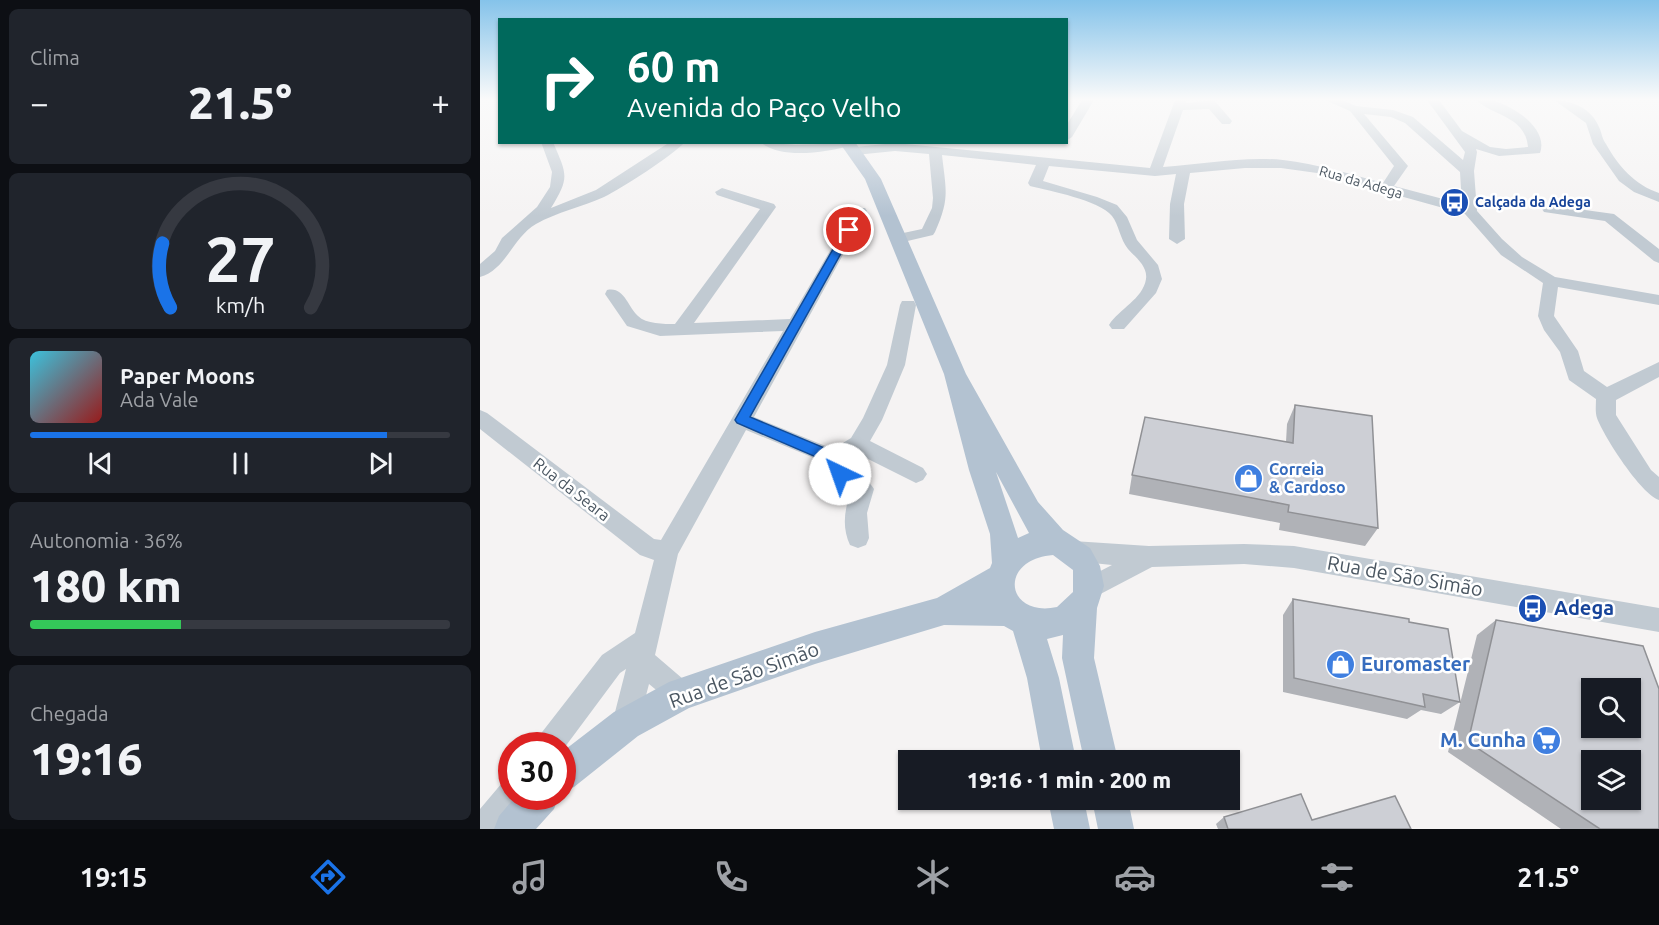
<!DOCTYPE html>
<html lang="pt">
<meta charset="utf-8">
<style>
:root{--surface:#171b24;--page:#20242c;--text:#f1f3f6;--muted:#9ea1a6;--line:#363941;--accent:#1a73e8}
body{margin:0;font-family:Ubuntu,sans-serif;background:var(--page);color:var(--text);height:100vh;display:flex;flex-direction:column;font-size:22px;white-space:nowrap}
*{box-sizing:border-box;margin:0}
p{font-size:20px;color:var(--muted)}
.icon{flex:none;width:33px;height:33px;fill:none;stroke:currentColor;stroke-width:2;stroke-linecap:round;stroke-linejoin:round}
.map{position:relative;flex:1;overflow:hidden}
.panel{display:flex;flex-direction:column;gap:9px;padding:9px;background:#0d0f14;width:480px}
.panel>*{flex:none}
.top-card{position:absolute;left:18px;top:18px;width:570px;height:126px;border-radius:0px;box-shadow:0 2px 4px #0004;background:#00695c;color:#fff;overflow:hidden}
.tools{position:absolute;left:1101px;top:678px;display:grid;gap:12px}
.tools a{display:grid;place-items:center;width:60px;height:60px;border-radius:0px;background:var(--surface);box-shadow:0 2px 4px #0004;font-size:30px}
.speed{position:absolute;left:18px;top:732px;display:flex;gap:12px;font-size:30px;font-weight:700;text-align:center}
.speed>*{display:grid;place-content:center;width:78px;height:78px;border-radius:50%;background:var(--surface);box-shadow:0 2px 4px #0004;line-height:1}
.speed .limit{border:9px solid #d22;background:#fff;color:#111}
.pin{position:absolute;display:grid;place-items:center;width:51px;height:51px;color:#fff;margin:-26px;border:3px solid #fff;border-radius:50%;box-shadow:0 2px 6px #0007}
.me{position:absolute;width:66px;margin:-33px;rotate:318deg;stroke-linejoin:round;filter:drop-shadow(0 0 4px #0008)}
.turn{display:flex;align-items:center;gap:21px;height:126px;padding:0 30px;font-size:27px}
.turn .icon{width:78px;height:78px;stroke-width:2.5}
.turn b{display:block;font-size:42px;line-height:51px}
.big{font-size:45px;font-weight:800;line-height:1.1}
.panel .card{flex:1;display:flex;flex-direction:column;justify-content:center;gap:9px;min-width:0;padding:0 21px;border-radius:9px;background:var(--page)}
.panel .dial{align-items:center;gap:0}
.dial svg{height:156px;overflow:visible;fill:none;stroke:var(--line);stroke-width:7;stroke-linecap:round;text-anchor:middle}
.dial text{fill:var(--text);stroke:none}
.song{display:flex;align-items:center;gap:18px}
.cover{width:72px;height:72px;border-radius:9px;background:linear-gradient(135deg,hsl(190 70% 55%),hsl(0 70% 35%))}
.played{height:6px;border-radius:3px;background:linear-gradient(90deg,var(--accent) 85%,var(--line) 85%)}
.keys{display:flex;justify-content:space-around;direction:ltr}
.heat{display:flex;justify-content:space-between;align-items:center;font-size:33px;direction:ltr}
.charge{height:9px;border-radius:4px;background:linear-gradient(90deg,#34c759 36%,var(--line) 0)}
.trip{position:absolute;left:418px;top:750px;width:342px;height:60px;border-radius:0px;background:var(--surface);box-shadow:0 2px 4px #0004;font-weight:800;line-height:60px;text-align:center}
.tab-bar{display:flex;height:96px;justify-content:space-around;align-items:center;background:#090b0e;color:var(--muted)}
.tab-bar .icon{width:42px;height:42px}
.tab-bar .active{color:var(--accent)}
.tab-bar b{font-size:27px;color:var(--text)}
main{display:flex;flex:1;min-height:0}
.map>svg:first-child{display:block}
.lines{fill:none;stroke-linecap:round;stroke-linejoin:round}
.minor{fill:#c1cad2;fill-rule:evenodd}
.major{fill:#b3c2d1;fill-rule:evenodd}
.wall{fill:#b0b2b7}
.building{fill:#cdcfd5;stroke:#909195;stroke-width:1.5;fill-rule:evenodd}
.route{fill:#1a73e8;stroke:#114b97;stroke-width:1.5}
.labels{text-anchor:middle;stroke-width:5;stroke-linejoin:round;paint-order:stroke}
.far-street-label{font-size:14px;fill:#4a5661;stroke:#fff}
.far-transit-label{font-size:14px;font-weight:bold;fill:#164399;stroke:#fff;text-anchor:start}
.shop-label{font-size:16px;font-weight:bold;fill:#366cbe;stroke:#fff;text-anchor:start}
.street-label{font-size:16px;fill:#4a5661;stroke:#fff}
.near-street-label{font-size:20px;fill:#4a5661;stroke:#fff}
.near-transit-label{font-size:20px;font-weight:bold;fill:#164399;stroke:#fff;text-anchor:start}
.near-shop-label{font-size:20px;font-weight:bold;fill:#366cbe;stroke:#fff;text-anchor:start}
</style>
<main>
<section class="panel">
<div class="card"><p>Clima</p>
<div class="heat"><a>−</a><b class="big">21.5°</b><a>+</a></div>
</div>
<div class="card dial"><svg viewBox="0 0 100 80">
<path d="M14 69A42 42 0 1 1 86 69"/>
<path d="M14 69A42 42 0 0 1 10 36" stroke="#1a73e8"/>
<text x="50" y="56" font-size="32" font-weight="700">27</text>
<text x="50" y="72" font-size="11">km/h</text>
</svg></div>
<div class="card">
<div class="song"><i class="cover"></i><div><b>Paper Moons</b><p>Ada Vale</p></div></div>
<div class="played"></div>
<div class="keys"><svg class="icon" aria-label="previous" viewBox="0 0 24 24"><path d="M18 5L8 12l10 7zM5 5v14"/></svg><svg class="icon" aria-label="pause" viewBox="0 0 24 24"><path d="M8 5v14M16 5v14"/></svg><svg class="icon" aria-label="next" viewBox="0 0 24 24"><path d="M6 5l10 7-10 7zM19 5v14"/></svg></div>
</div>
<div class="card"><p>Autonomia · 36%</p><b class="big">180 km</b><div class="charge"></div></div>
<div class="card"><p>Chegada</p><b class="big">19:16</b></div>
</section>
<div class="map">
<svg width="1179" height="829" viewBox="0 0 1179 829">
<rect width="100%" height="100%" fill="#f5f3f3"/>
<g class="lines">
<!-- minor -->
<path class="minor" d="M602,100H614L592,137L586,141V126Z
M695,100H707L706,103L734,100L752,121L750,124H742L729,109L703,110L683,167C723,164 764,156 803,160C837,164 870,174 903,183L914,166L870,111L845,100H862L876,106L913,110L933,117L983,160L985,152L947,100H959L982,131L1010,147L1026,149L1048,147C1045,116 1015,117 996,100C1001,100 1007,99 1011,100C1032,105 1069,128 1060,153L1019,156L996,149L997,152L994,171L997,211L1022,239L1042,257L1075,277L1179,295V305L1078,287L1074,316L1098,351L1104,371L1127,387L1179,362V377L1136,400V415L1171,470L1179,477V500C1161,494 1124,437 1117,418C1115,412 1116,405 1116,399L1089,380L1080,352L1064,330L1058,316L1063,283L1021,255L985,214L837,173L801,168H765L710,173L704,204L705,239L697,244L689,239L690,204L696,174L675,176L569,166L563,181L617,197L637,205L647,217L657,240L678,265L682,279L676,293L644,329H632L629,325C639,309 663,299 666,279C668,266 655,257 648,249C640,239 639,225 632,216C619,200 570,191 550,186L548,183L556,165L462,155C466,191 470,198 455,232L453,235L419,243L414,241L411,238L414,235L442,229L452,208L453,198L449,154L415,151L375,155L369,151L375,147L415,143L670,168ZM884,114L911,117L925,123L980,172L982,204L914,186L928,166Z
M1074,100C1092,100 1112,109 1119,127C1122,133 1122,139 1126,144C1138,166 1155,185 1179,193V202L1154,192L1139,181L1113,144L1106,123Z
M61,142H73C87,175 90,177 71,208L116,190L190,142H205C193,155 141,189 124,197C102,207 77,212 56,224C33,237 26,270 0,277V264L15,251L22,238L57,207L70,187L72,172Z
M280,142L316,145L372,143L370,146C345,152 302,160 280,142Z
M242,188L294,204L296,207L214,323L310,319L375,208H385L387,211L274,417L353,449L371,438L383,418L407,365L420,305L422,301H434L436,305L425,365L402,420L390,441L443,468L447,474L443,480L436,483L378,454L366,461C371,475 387,476 394,489L387,513L389,538L386,545L378,548L370,545C362,528 364,510 371,492L353,480L346,463L266,430L198,554L175,655L210,685L214,694L210,703L201,707L192,703L169,684L156,734L146,738L136,734L132,724L146,669L140,673L82,751V746H55L59,736L122,655L155,633L174,560L160,555L0,429V410L7,413L174,539L181,540L303,331L180,336L147,326L125,294L127,290C144,286 148,307 158,316C166,324 184,324 195,324L280,209L237,195L235,192Z
M1069,205L1134,214L1179,249V263L1174,261L1125,221L1064,212L1062,209Z
M593,541L669,546L764,544L814,546L1179,608V632L814,568L764,564L672,567L609,600L601,597L597,589L601,581L632,565L593,561L585,558L582,551L585,544Z
M32,779V796H45L22,829H0V809L22,783Z"/>
<!-- major -->
<path class="major" d="M359,142H375L401,179L486,374L558,502L583,530L610,548L620,566L624,586L617,608L614,658L638,760H604L582,658L583,635L567,639L579,678L596,760H562L547,678L533,631L524,626L464,625L335,664L209,708L158,736L94,787L82,792V752L134,712L189,682L335,632L457,598L510,568L512,563L510,534L489,470L464,374L385,179ZM516,472L549,533L538,538ZM573,555L593,570V592L577,607C526,618 517,560 573,555Z
M36,796H79L74,809L56,829H14L19,816Z
M568,800H604L610,829H574Z
M612,800H648L654,829H618Z"/>
</g>
<!-- wall -->
<path class="wall" d="M815,405L898,528L885,546L799,530L800,523L649,494L652,475L806,442L807,424Z
M813,599L929,622L980,702L961,714L941,710L927,719L803,692V615Z
M1016,620L1179,829H1081L968,752L997,635Z
M744,817L832,820L931,829H738L736,824Z"/>
<!-- building -->
<path class="building" d="M815,405L892,416L898,528L808,512L809,505L652,475L665,417L813,443Z
M813,599L929,619V622L968,629L980,702L943,694L945,707L814,678Z
M1016,620L1163,646L1179,689V829H1120L988,742ZM1112,688H1150V728H1112ZM1112,760H1150V800H1112Z
M821,794L832,820L915,796L931,829H748L744,817Z"/>
<!-- sky -->
<linearGradient id="sky" x2="0" y2="1"><stop stop-color="#85c3ea"/><stop offset="0.46" stop-color="#fafafa"/><stop offset="1" stop-color="#fafafa" stop-opacity="0"/></linearGradient>
<rect width="1179" height="216" fill="url(#sky)"/>
<!-- route -->
<path class="route" d="M369,227L374,230L270,417L359,454L367,474L365,478H354L348,462L257,423L255,420L364,230Z"/>
<!-- icons -->
<defs>
<symbol id="bus-disc" viewBox="-11 -11 22 22"><circle r="9.5" fill="#1a4fb4" stroke="#fff"/><path d="M-5-6H5V4H4V6H2V4H-2V6H-4V4H-5ZM-3.5-4V0h7V-4ZM-3.5 1.2v1.5H-2V1.2ZM2 1.2v1.5H3.5V1.2Z" fill="#fff"/></symbol>
<symbol id="shop-disc" viewBox="-11 -11 22 22"><circle r="9.5" fill="#3f7fe0" stroke="#fff"/><path d="M-5-2.5h2.3a2.7 3.5 0 0 1 5.4 0H5L5.5 6h-11ZM-1.5-2.5h3a1.5 2.3 0 0 0-3 0Z" fill="#fff"/></symbol>
<symbol id="supermarket-disc" viewBox="-11 -11 22 22"><circle r="9.5" fill="#3f7fe0" stroke="#fff"/><path d="M-6-5.5h2.5l.6 2H6L4.5 2H-2.5L-4.4-4H-6ZM-1.5 3.2a1.3 1.3 0 1 0 .1 0ZM3 3.2a1.3 1.3 0 1 0 .1 0Z" fill="#fff"/></symbol>
</defs>
<g fill-rule="evenodd">
<use href="#bus-disc" x="958" y="186" width="33" height="33"/>
<use href="#shop-disc" x="752" y="462" width="33" height="33"/>
<use href="#bus-disc" x="1036" y="592" width="33" height="33"/>
<use href="#shop-disc" x="844" y="648" width="33" height="33"/>
<use href="#supermarket-disc" x="1050" y="724" width="33" height="33"/>
</g>
<g class="labels">
<!-- far-street labels -->
<g class="far-street-label">
<text transform="translate(881 182) rotate(16)" y="5">Rua da Adega</text>
</g>
<!-- far-transit labels -->
<g class="far-transit-label">
<text x="995" y="207">Calçada da Adega</text>
</g>
<!-- shop labels -->
<g class="shop-label">
<text x="789" y="475">Correia<tspan x="789" dy="18">&amp; Cardoso</tspan></text>
</g>
<!-- street labels -->
<g class="street-label">
<text transform="translate(92 489) rotate(38)" y="6">Rua da Seara</text>
</g>
<!-- near-street labels -->
<g class="near-street-label">
<text transform="translate(925 576) rotate(10)" y="7">Rua de São Simão</text>
<text transform="translate(264 675) rotate(-20)" y="7">Rua de São Simão</text>
</g>
<!-- near-transit labels -->
<g class="near-transit-label">
<text x="1074" y="615">Adega</text>
</g>
<!-- near-shop labels -->
<g class="near-shop-label">
<text x="881" y="671">Euromaster</text>
<text x="1046" y="747" text-anchor="end">M. Cunha</text>
</g>
</g>
</svg>
<div class="tools">
<a><svg class="icon" aria-label="search" viewBox="0 0 24 24"><circle cx="10" cy="10" r="6"/><path d="M15 15l6 6"/></svg></a>
<a><svg class="icon" aria-label="layers" viewBox="0 0 24 24"><path d="M12 4l9 5-9 5-9-5zM3 14l9 5 9-5"/></svg></a>
</div>
<div class="speed"><div class="limit">30</div></div>
<div class="pin" style="left:369px;top:230px;background:#d93025"><svg class="icon" aria-label="arrive" viewBox="0 0 24 24"><path d="M6 21V4h12l-3 4 3 4H6"/></svg></div>
<svg class="me" style="left:360px;top:474px" viewBox="-20 -20 40 40"><circle r="19" fill="#fff"/><path d="M0-13L10 11 0 6-10 11z" fill="#1a73e8"/></svg>
<div class="trip">19:16 · 1 min · 200 m</div>
<div class="top-card">
<div class="turn"><svg class="icon" aria-label="right" viewBox="0 0 24 24"><path d="M7 20v-9h11M14 6l5 5-5 5"/></svg><div><b>60 m</b>Avenida do Paço Velho</div></div>
</div>
</div>
</main>
<nav class="tab-bar">
<b>19:15</b>
<svg class="icon active" aria-label="directions" viewBox="0 0 24 24"><path d="M12 3l9 9-9 9-9-9zM9 14v-3h6M13 9l2 2-2 2"/></svg>
<svg class="icon" aria-label="music" viewBox="0 0 24 24"><path d="M9 18V5l10-2v13"/><circle cx="6" cy="18" r="3"/><circle cx="16" cy="16" r="3"/></svg>
<svg class="icon" aria-label="phone" viewBox="0 0 24 24"><path d="M5 4h4l2 5-3 2q2 4 5 5l2-3 5 2v4C11 20 4 13 5 4z"/></svg>
<svg class="icon" aria-label="climate" viewBox="0 0 24 24"><path d="M12 3v18M4 7l16 10M4 17L20 7"/></svg>
<svg class="icon" aria-label="car" viewBox="0 0 24 24"><path d="M5 17H2v-5l4-1 3-4h7l3 4 3 1v5h-3M9 17h6M6 11h13"/><circle cx="7" cy="17" r="2"/><circle cx="17" cy="17" r="2"/></svg>
<svg class="icon" aria-label="filters" viewBox="0 0 24 24"><path d="M4 7h16M4 17h16"/><circle cx="9" cy="7" r="2"/><circle cx="15" cy="17" r="2"/></svg>
<b>21.5°</b>
</nav>
